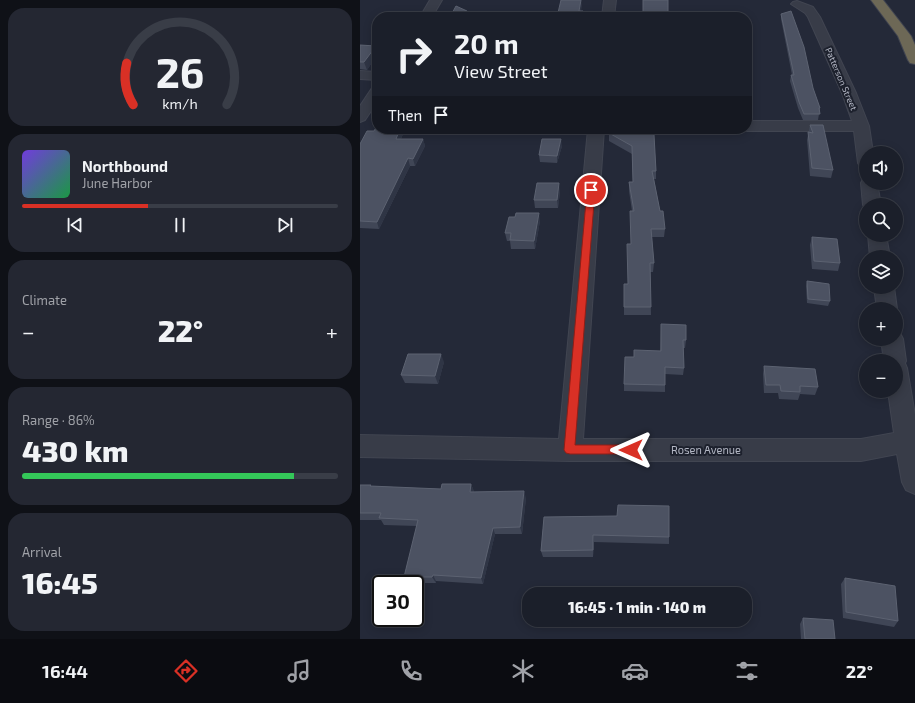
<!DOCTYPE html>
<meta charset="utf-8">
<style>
:root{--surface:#1b1f2a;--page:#242732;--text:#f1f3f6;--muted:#a0a2a8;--line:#393d47;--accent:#d93025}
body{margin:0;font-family:"Exo 2",sans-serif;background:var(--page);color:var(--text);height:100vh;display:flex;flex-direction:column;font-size:15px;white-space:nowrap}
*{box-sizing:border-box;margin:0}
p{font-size:13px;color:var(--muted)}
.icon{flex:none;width:22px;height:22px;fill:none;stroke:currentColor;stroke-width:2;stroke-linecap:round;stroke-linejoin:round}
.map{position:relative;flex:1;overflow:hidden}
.side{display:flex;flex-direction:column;gap:8px;padding:8px;background:#0f1117;width:360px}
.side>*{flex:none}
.top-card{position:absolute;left:12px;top:12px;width:380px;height:122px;border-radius:16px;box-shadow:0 2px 10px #0003,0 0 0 1px var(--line);background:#1b1f2a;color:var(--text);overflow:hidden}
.controls{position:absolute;left:499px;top:146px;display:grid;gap:8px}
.controls a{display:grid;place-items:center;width:44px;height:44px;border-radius:50%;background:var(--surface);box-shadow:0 2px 10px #0003,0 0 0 1px var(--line);font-size:20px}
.speed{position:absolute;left:12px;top:575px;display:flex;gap:8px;font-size:20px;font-weight:700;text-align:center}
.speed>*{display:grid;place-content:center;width:52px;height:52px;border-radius:50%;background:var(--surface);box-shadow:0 2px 10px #0003,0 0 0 1px var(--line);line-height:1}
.speed .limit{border:2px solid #111;border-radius:6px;background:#fff;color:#111}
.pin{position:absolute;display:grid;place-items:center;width:34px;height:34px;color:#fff;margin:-17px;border:2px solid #fff;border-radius:50%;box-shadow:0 1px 4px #0007}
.me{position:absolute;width:44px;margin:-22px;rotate:270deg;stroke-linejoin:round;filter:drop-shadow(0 0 3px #0008)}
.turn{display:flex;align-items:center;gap:14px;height:84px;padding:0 16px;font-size:18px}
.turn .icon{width:52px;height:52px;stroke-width:2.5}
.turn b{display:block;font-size:28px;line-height:34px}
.then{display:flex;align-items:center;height:38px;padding:0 16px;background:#0003;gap:8px;font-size:15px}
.big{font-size:30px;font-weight:800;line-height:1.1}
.side .widget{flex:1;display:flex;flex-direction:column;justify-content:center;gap:6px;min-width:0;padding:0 14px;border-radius:16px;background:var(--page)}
.side .dial{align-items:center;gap:0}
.dial svg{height:104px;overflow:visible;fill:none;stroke:var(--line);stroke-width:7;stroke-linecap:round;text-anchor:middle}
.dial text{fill:var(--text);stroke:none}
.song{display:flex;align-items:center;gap:12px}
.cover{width:48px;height:48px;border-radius:6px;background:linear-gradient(135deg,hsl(260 70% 55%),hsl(140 70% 35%))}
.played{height:4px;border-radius:2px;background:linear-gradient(90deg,var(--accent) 40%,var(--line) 40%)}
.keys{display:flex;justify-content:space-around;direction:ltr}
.heat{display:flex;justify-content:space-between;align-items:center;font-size:22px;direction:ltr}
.charge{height:6px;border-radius:3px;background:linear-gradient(90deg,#34c759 86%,var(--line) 0)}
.trip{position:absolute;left:162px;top:587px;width:230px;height:40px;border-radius:16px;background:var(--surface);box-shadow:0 2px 10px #0003,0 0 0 1px var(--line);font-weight:800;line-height:40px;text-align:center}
.dock{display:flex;height:64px;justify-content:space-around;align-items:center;background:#0b0c11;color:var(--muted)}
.dock .icon{width:28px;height:28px}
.dock .on{color:var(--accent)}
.dock b{font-size:18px;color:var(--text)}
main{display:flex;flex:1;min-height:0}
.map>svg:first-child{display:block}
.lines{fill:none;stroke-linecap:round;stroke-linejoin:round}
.minor-casing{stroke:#414551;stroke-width:2}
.highway-casing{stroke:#404450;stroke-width:2}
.minor{fill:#383c48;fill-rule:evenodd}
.highway{fill:#6d6856;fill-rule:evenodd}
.wall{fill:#404656}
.shaded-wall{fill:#2f3545}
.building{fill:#4c5262;stroke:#5c6271}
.route{fill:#d93025;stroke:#8d1f18}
.labels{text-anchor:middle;stroke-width:4;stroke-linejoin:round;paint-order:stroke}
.far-street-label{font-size:9px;fill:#b3b7c4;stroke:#1d212d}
.street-label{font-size:11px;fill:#b3b7c4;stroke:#1d212d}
</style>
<main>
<section class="side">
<div class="widget dial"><svg viewBox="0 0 100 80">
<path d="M14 69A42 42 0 1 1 86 69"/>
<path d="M14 69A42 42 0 0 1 9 37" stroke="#d93025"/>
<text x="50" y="56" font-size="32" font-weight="700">26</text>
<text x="50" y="72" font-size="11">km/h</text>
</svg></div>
<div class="widget">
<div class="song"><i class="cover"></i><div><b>Northbound</b><p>June Harbor</p></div></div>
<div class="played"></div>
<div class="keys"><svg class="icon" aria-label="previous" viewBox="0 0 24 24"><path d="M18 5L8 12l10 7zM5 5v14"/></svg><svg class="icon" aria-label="pause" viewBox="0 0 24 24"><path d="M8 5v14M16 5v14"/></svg><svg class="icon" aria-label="next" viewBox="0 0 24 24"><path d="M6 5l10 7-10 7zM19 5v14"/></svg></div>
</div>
<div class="widget"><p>Climate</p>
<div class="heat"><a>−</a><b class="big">22°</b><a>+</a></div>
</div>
<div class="widget"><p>Range · 86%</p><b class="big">430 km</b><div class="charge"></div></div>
<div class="widget"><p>Arrival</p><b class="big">16:45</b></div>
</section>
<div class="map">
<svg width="555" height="639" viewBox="0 0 555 639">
<rect width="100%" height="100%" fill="#242938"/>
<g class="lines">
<defs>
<path id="minor" d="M70,0H82L72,17H60Z
M244,0H256L254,17H242Z
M437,1L453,7L460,17L496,93L509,126L513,153H506V168L500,166L498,163L494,131H387L381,129H387V121H492L482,93L448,17L445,13L431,4L433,2Z
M0,71L17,72V80L0,79Z
M17,87V102L5,120L0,122V106L12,88Z
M228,129H244L223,439H501L534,433L528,391H536V361H524L521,339H536V332L540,333L543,339L546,361L545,363L547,368L555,415V494L546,490L542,482L537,454L501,461H210L0,457V435L199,439Z
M503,179H506V183H517L521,205H506V209L503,205L501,183Z
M508,235H526L530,257H510Z
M514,287H534L537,309L536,311V309H517Z"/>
<path id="highway" d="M511,0H523L551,36L555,45V64L550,63L548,60L538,36Z"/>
</defs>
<!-- minor casing -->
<use href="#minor" class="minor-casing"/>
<!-- highway casing -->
<use href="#highway" class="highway-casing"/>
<!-- minor -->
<use href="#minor" class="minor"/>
<!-- highway -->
<use href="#highway" class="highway"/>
</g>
<!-- wall -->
<path class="wall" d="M421,14L453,88L460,108L458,120H443L438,108L430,81L431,75H432L421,19Z
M0,45L17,48V55L7,70L0,69Z
M450,125L473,170L471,178L450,176L447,140Z
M45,129L41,139H63L65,146L55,166H50L19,229L0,228V144L14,131Z
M249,133H294L296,171V179H294L300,211L305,229L304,237H292L294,263L293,272H290L291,315H264V307L268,284L271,244L272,211L269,191V182H273L272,154L249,141Z
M202,146L197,163L180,162L179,155Z
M200,191L198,208H175L174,200Z
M180,221L175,249H151L150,241H147L145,233Z
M452,237L480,263L478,271L452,269L450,245Z
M447,281L470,301L468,306L447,303L446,286Z
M301,324L326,340L325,348H323L324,368L323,375L305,374V392L264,391V384L300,351Z
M84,362L78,384L45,383L41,375Z
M404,366L458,387L455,395L440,394L438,400L419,399L418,393H404L403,374Z
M111,484L114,492L166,498L162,534H135L123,584L76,581V583H48L44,577L57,526L24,525L21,520H0V485L12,486L81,489Z
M184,517L309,537V544L234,542L233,557H183L181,551Z
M485,578L538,621L534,627L483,618L481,584Z
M443,618L475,639H441L440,624Z"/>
<!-- shaded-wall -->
<path class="shaded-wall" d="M221,0L222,6L220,17L219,11Z
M107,11L108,17H104Z
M16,46L17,55L7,70L4,62Z
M40,129H45L38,146L36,139Z
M63,139L65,146L55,166L53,159Z
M201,139L202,146L197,163V156Z
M48,158L50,166L19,229L17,222Z
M199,183L200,191L198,208L197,200Z
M179,213L180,221L175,249L174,241Z
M81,354L84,362L78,384L75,376Z
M111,484L114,491L113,499L110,492Z
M164,491L166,498L162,534L160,527Z
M133,528L135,534L123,584L121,578Z
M233,535L234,542L233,557Z
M73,575L76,581V583L72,577Z"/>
<!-- building -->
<path class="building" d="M201,0H221L219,11H223L222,17H197Z
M283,0H308V17H283Z
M96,6L107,11L104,17H90Z
M431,11L444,47L453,88L460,108H459L460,114H444L439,102L431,75H434L421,14Z
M0,45L16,46L4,62H0Z
M450,125H463L473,170L452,168L448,132L453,133Z
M17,126V129H40L36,139H63L53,159L48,158L17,222L0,221V144L7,131H14Z
M249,133H294V135L296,171H292L300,211H303L305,229H291L294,263H290L291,307H264V284H268L267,244H271L270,211H274L269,182H273L272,146Z
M182,139H201L197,156L179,155Z
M177,183H199L197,200H174Z
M156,213H179L174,241L150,240L151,233H145L149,217H155Z
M452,237L477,239L480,263L454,261Z
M447,281L469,284L470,301L448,299Z
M301,324L326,325V340H323L324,368L305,367V385L264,384L265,357H274V350L301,351Z
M48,354H81L75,376L41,375Z
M404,366L455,369L458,387L440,386V392L421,391L420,385H406Z
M82,484H111L110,492L164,491L160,527L133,528L121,578L73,575L72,577H44L58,520L19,518L21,513H0V485H11L10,486L81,489Z
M258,505L309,506V537L233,535V550L181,551L184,517L257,516Z
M485,578L535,586L538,621L486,612Z
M443,618L473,620L475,639H445Z"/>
<!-- route -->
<path class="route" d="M231,188L235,190L215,445H271L275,446L276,450L275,453L271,454H210L206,453L204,450L227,190Z"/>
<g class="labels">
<!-- far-street labels -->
<g class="far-street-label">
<text transform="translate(481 79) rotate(67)" y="3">Patterson Street</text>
</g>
<!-- street labels -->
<g class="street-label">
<text x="346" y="454">Rosen Avenue</text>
</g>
</g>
</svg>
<div class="controls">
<a><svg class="icon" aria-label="sound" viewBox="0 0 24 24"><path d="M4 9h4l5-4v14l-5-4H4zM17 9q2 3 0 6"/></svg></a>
<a><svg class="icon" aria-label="search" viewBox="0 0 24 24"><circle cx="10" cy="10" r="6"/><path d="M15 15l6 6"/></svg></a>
<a><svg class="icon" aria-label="layers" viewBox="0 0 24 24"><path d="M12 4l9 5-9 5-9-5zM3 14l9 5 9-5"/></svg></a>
<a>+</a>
<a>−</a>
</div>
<div class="speed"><div class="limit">30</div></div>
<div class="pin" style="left:231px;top:190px;background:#d93025"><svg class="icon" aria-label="arrive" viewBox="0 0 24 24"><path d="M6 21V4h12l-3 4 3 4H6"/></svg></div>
<svg class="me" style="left:271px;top:450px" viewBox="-20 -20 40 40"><path d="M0-17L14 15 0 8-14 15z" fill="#d93025" stroke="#fff" stroke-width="4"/></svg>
<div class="trip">16:45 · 1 min · 140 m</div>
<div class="top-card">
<div class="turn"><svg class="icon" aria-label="right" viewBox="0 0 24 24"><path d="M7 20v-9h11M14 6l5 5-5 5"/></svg><div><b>20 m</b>View Street</div></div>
<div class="then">Then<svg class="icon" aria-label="arrive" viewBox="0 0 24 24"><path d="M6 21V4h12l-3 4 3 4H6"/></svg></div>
</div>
</div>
</main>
<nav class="dock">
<b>16:44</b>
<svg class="icon on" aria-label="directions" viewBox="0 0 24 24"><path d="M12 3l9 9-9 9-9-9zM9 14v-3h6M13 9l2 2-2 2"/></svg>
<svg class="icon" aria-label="music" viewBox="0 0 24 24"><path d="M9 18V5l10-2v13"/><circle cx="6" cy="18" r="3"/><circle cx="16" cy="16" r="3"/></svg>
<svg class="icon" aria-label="phone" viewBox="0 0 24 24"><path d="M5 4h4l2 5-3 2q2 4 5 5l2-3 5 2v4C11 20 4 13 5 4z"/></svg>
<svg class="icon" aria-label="climate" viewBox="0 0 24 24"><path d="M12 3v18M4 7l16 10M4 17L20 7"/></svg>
<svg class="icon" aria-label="car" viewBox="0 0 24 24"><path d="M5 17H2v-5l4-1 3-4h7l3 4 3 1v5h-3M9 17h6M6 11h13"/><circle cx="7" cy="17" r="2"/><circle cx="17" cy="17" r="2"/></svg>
<svg class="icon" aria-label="filters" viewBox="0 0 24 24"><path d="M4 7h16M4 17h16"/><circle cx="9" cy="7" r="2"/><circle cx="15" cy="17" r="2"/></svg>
<b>22°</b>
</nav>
